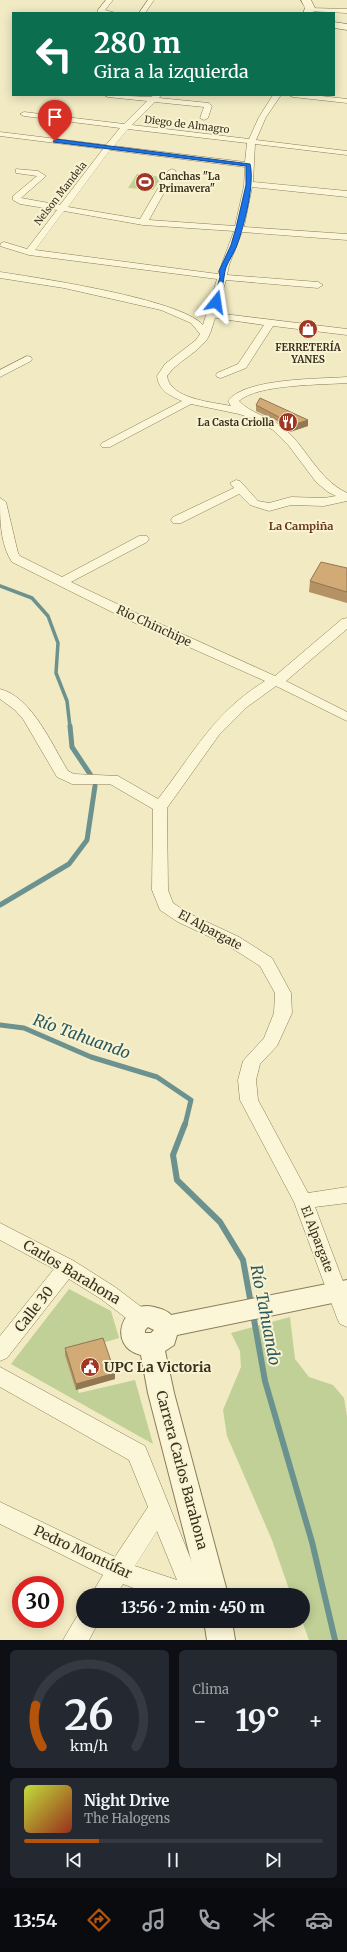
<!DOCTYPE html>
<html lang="es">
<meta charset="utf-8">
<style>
:root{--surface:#171b24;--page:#242831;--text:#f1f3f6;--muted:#9ea1a6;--line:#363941;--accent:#b45309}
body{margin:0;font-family:Merriweather,serif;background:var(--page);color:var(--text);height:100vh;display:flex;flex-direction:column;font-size:15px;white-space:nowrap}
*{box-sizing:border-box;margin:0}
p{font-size:13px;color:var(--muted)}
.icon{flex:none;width:22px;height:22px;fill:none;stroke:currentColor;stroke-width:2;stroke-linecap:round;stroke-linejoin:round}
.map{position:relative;height:1640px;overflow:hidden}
.drawer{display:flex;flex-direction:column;gap:10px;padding:10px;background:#0d0f14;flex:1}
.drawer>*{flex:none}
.top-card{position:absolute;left:12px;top:12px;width:323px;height:84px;border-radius:0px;box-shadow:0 2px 10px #0003;background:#0b6e4f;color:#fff;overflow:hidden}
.speed{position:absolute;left:12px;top:1576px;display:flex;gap:8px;font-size:20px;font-weight:700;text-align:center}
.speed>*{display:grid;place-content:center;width:52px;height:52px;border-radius:50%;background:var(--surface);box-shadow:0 2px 10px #0003;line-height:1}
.speed .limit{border:6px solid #d22;background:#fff;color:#111}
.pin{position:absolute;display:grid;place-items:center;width:34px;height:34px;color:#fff;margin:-41px -17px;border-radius:50% 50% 50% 0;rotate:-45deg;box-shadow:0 0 4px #0007}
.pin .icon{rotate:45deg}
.me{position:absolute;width:44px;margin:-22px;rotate:15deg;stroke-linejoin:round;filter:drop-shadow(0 0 3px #0008)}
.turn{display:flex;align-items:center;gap:14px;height:84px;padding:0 16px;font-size:18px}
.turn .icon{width:52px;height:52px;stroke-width:2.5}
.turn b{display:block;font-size:28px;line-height:34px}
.big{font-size:30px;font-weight:700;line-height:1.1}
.drawer .tile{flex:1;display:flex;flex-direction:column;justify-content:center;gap:6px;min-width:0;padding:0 14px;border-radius:6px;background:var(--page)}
.drawer .dial{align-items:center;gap:0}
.dial svg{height:104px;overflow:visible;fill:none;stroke:var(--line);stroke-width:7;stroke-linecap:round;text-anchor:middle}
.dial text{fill:var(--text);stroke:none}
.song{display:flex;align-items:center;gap:12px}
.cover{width:48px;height:48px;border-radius:6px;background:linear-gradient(135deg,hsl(70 70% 55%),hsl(10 70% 35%))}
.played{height:4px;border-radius:2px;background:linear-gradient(90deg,var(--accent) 25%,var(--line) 25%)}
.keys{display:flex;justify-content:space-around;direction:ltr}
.heat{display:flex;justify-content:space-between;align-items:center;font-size:22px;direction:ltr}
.drawer .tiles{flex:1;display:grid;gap:10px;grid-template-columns:1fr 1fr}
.tile:last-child{grid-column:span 2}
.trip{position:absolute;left:76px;top:1588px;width:234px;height:40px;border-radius:20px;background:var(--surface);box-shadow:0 2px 10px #0003;font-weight:700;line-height:40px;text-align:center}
.menu{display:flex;height:64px;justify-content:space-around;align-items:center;background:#090b0e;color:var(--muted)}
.menu .icon{width:28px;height:28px}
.menu .selected{color:var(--accent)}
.menu b{font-size:18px;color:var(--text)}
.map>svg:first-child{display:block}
.green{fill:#c0d096}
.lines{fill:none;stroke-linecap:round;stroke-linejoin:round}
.stream-far2{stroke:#6b928f;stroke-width:3.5}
.stream-far1{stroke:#6b928f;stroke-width:5}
.stream{stroke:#6b928f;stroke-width:6}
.minor-casing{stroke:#8c7c58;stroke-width:1}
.tertiary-casing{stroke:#8c7c58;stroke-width:2}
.secondary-casing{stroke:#6e5d3b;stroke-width:1}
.minor{fill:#fbf6d7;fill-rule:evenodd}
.tertiary{fill:#fbf6d7;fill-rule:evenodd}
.secondary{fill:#fbf6d7;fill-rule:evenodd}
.wall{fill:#b49265}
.shaded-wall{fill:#927753}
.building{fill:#d1aa76;stroke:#927753}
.route{fill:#1a73e8;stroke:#114b97}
.labels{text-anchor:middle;stroke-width:4;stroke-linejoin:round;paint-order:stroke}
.far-street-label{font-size:10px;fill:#3b301d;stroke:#f8f3d3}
.far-poi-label{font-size:10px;font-weight:bold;fill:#3b301d;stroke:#f8f3d3;text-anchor:start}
.far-neighbourhood-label{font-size:11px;font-weight:bold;fill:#6a381a;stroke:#f8f3d3}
.street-label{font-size:12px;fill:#3b301d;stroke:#f8f3d3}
.near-street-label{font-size:14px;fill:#3b301d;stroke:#f8f3d3}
.near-poi-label{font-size:14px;font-weight:bold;fill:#3b301d;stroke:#f8f3d3;text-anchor:start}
.near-water-label{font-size:16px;font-style:italic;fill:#2c575c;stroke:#f8f3d3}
</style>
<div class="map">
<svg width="347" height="1640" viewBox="0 0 347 1640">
<rect width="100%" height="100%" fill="#f1eac3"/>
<!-- green -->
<path class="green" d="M137,174L162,177L153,190L128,188Z
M69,1289L111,1311L119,1338L66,1354L79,1393L135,1380L153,1444L11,1364Z
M290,1317L295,1359L309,1377L333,1385L344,1398L347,1417V1640H309L302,1621H303V1595H291L272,1540L227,1436L223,1410L241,1367L240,1351L231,1333Z"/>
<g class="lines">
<!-- stream-far2 -->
<path class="stream-far2" d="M0,586L32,598L48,616L58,643L56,673L67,701L70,727"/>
<!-- stream-far1 -->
<path class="stream-far1" d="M70,726L72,747L90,774
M0,905L69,864L87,840L95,786
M0,1025L24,1028L91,1057L157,1077L191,1100L185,1125"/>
<!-- stream -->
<path class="stream" d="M185,1124L173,1155L177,1180L220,1222L243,1260L251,1304
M253,1314L265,1381L312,1542L335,1640"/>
<defs>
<path id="minor" d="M106,0H113L105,10L116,13L98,12V10Z
M148,0H154L145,13H139Z
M309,8L347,9V13L307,11L306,10Z
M104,95L151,97L154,95H162L159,98L209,103L212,106L208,118L204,120L200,118L204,107L155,102L132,125L249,139L259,117L273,95H281L266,117L256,140L347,151V155L255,144L253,182L347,191V197L252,187L244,227L347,234V240L242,232L229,265L227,275L318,282L323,285L318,288L226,280L216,313L347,329V335L273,326L246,368L221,378L217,377L216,375L217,373L238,364L264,325L215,318C212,327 210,338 203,344C192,356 177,362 167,376C170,399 212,402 231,406L228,401C244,378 319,379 347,377V383C322,385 257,384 239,401C250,413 268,416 281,426C307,446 316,478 347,493V501L324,506L291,505L269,511L250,505L239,494L181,523H173L171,520L173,517L234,488L230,483L236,480L240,481L258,501L269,503L291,497L324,498L336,496L328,492L316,482L289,446L273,430L254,419L239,414L191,404L110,447H102L100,445L102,443L182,401C169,395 159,391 157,376L165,364L196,340L200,334L191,323L161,310L64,288L0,278V272C39,278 180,299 203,325L217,279L29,255L0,246L1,243L4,242L27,249L57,210L20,204L13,200V196L37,176L16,173V169L38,171L46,176L21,198L60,205L103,149L0,136V132L106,145L120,128L24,116L20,114L24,112L124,124L147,101L108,97ZM128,129L247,143L245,162L114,146ZM110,150L245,167L244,186L235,226L149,220L176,171L172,169L168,171L140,219L68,207ZM64,211L143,225L234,231L218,274L35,250Z
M289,95H313L347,99V103L293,97Z
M27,356L31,357L32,359L31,361L0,377V370Z
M0,498L6,502L18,553L20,556L62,577L139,536H147L149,539L147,542L71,582L134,612L275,676L342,619L347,618V629L286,681L347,712V721L276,686L247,707L219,735L167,808L168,890L173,903L190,914L239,937L272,958L291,993L292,1013L277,1046L260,1064L256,1080L258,1100L308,1193L347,1187V1203L315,1207L347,1292V1327L340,1324L337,1318L294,1202L240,1100L238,1080L243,1061L264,1038L274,1013L275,993L260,966L227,945L178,922L160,910L152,890L153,809L110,784H72L57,777L23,719L15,710L0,699V689C32,697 52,745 68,771L74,774L118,776L158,799C194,753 213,713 265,681L124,618L12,562C0,544 0,519 0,498Z
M0,1223L74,1261L115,1287L148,1312L151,1318L148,1324L141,1327L134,1324L101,1299L69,1279L7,1358L0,1361V1336L54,1269L0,1240Z
M0,1367L145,1446L198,1577L209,1580L213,1588L210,1595H152L123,1584L116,1595H91L103,1575L0,1524V1502L115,1557L148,1507L129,1460L0,1387ZM157,1531L177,1580L135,1566Z
M83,1611V1621H99L89,1640H63L79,1613Z"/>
<path id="tertiary" d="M347,1280V1300L177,1335L174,1345L165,1351L174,1393L228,1595H200L148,1393L141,1355C106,1347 122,1299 154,1307C161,1309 167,1310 171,1315ZM148,1327L154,1330L151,1333H145V1330Z
M204,1621H232L235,1640H207Z"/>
<path id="secondary" d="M301,0H311L315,8L313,13H303L305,8Z
M334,22L347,24V30L334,28Z"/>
</defs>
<!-- minor casing -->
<use href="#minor" class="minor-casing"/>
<!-- tertiary casing -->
<use href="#tertiary" class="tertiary-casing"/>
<!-- secondary casing -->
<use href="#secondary" class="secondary-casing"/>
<!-- minor -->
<use href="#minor" class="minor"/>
<!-- tertiary -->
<use href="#tertiary" class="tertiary"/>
<!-- secondary -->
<use href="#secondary" class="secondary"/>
</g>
<!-- wall -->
<path class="wall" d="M256,405L308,426L290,432L277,421L256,411Z
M347,568V603L309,592L310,581Z
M65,1348L115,1379L76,1390L65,1355Z"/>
<!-- shaded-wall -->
<path class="shaded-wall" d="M308,420V426L290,432V426Z
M115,1373V1379L76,1390V1384Z"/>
<!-- building -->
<path class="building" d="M260,398L308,420L290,426L277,416L256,405Z
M321,562L347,568V592L310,581Z
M103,1338L115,1373L76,1384L65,1348Z"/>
<!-- route -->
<path class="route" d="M55,139L250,164C255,184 244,226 237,245C234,254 227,262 225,271C223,282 222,293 218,304L213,302L220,277L219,271L231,245L236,228L246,185V166L53,142Z"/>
<!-- icons -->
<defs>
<symbol id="stadium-disc" viewBox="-11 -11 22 22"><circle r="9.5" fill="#9f3724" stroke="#f8f3d3"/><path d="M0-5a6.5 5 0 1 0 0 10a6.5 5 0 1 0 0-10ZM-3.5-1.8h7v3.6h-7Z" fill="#fff"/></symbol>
<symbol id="shop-disc" viewBox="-11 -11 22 22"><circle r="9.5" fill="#9f3724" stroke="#f8f3d3"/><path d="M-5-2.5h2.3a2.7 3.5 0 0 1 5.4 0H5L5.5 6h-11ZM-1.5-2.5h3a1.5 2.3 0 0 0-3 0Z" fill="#fff"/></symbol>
<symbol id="restaurant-disc" viewBox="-11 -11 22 22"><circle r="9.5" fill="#9f3724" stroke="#f8f3d3"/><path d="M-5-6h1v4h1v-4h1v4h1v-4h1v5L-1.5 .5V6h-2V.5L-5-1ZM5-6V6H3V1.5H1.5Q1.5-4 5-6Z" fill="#fff"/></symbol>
<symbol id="civic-disc" viewBox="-11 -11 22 22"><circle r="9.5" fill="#9f3724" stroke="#f8f3d3"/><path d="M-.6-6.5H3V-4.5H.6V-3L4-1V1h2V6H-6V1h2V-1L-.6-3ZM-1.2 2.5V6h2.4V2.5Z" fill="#fff"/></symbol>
</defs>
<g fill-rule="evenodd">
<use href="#stadium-disc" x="134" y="171" width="22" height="22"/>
<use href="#shop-disc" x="297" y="318" width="22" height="22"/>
<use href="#restaurant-disc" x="277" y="411" width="22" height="22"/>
<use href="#civic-disc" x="79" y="1356" width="22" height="22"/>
</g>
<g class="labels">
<!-- far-street labels -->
<g class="far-street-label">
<text transform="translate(187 124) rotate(7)" y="4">Diego de Almagro</text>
<text transform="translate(60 193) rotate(-52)" y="4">Nelson Mandela</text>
</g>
<!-- far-poi labels -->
<g class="far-poi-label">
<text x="159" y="180">Canchas "La<tspan x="159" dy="12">Primavera"</tspan></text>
<text x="308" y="351" text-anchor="middle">FERRETERÍA<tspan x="308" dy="12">YANES</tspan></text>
<text x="274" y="426" text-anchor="end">La Casta Criolla</text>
</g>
<!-- far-neighbourhood labels -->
<g class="far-neighbourhood-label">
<text x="301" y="530">La Campiña</text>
</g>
<!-- street labels -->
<g class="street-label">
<text transform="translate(154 626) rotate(25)" y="4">Rio Chinchipe</text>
<text transform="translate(210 930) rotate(28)" y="4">El Alpargate</text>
<text transform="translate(317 1239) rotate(69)" y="4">El Alpargate</text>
</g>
<!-- near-street labels -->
<g class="near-street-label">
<text transform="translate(72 1272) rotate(31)" y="5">Carlos Barahona</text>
<text transform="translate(34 1309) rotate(-52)" y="5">Calle 30</text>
<text transform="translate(182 1470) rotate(75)" y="5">Carrera Carlos Barahona</text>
<text transform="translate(83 1552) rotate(25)" y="5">Pedro Montúfar</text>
</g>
<!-- near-poi labels -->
<g class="near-poi-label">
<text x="104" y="1372">UPC La Victoria</text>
</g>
<!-- near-water labels -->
<g class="near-water-label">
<text transform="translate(82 1036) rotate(20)" y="6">Río Tahuando</text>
<text transform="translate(266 1315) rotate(79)" y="6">Río Tahuando</text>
</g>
</g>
</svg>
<div class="speed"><div class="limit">30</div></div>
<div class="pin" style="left:55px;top:141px;background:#d93025"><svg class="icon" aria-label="arrive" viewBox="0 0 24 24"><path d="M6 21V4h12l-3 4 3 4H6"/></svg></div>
<svg class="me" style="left:216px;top:302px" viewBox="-20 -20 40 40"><path d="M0-17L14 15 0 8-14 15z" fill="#1a73e8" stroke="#fff" stroke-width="4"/></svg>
<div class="trip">13:56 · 2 min · 450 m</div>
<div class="top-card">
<div class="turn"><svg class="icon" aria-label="left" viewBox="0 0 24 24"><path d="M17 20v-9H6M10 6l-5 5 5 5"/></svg><div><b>280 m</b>Gira a la izquierda</div></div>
</div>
</div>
<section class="drawer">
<div class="tiles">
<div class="tile dial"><svg viewBox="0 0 100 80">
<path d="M14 69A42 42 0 1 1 86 69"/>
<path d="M14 69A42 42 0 0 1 9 37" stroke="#b45309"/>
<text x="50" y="56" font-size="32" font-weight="700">26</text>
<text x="50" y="72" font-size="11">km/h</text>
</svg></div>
<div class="tile"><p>Clima</p>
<div class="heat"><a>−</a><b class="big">19°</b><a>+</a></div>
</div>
<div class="tile">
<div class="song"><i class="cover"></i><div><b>Night Drive</b><p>The Halogens</p></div></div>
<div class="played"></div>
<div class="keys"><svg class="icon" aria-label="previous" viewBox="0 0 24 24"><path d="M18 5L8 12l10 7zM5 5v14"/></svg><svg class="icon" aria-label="pause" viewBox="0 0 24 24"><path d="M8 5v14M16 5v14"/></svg><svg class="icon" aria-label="next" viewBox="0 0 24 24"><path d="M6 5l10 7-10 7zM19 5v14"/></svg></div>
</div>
</div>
</section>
<nav class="menu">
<b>13:54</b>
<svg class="icon selected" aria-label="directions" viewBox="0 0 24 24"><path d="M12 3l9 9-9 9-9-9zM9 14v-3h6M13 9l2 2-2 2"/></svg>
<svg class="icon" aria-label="music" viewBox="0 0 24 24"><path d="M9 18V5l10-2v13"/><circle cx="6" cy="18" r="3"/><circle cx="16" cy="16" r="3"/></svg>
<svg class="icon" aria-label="phone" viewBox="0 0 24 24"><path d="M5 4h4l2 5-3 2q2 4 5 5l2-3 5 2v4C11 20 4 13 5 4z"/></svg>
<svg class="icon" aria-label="climate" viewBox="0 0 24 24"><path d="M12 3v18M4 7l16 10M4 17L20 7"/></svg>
<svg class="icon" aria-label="car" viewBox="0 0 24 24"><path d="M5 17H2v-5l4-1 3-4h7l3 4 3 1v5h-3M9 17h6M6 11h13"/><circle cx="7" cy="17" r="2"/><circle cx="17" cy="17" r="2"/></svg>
</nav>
